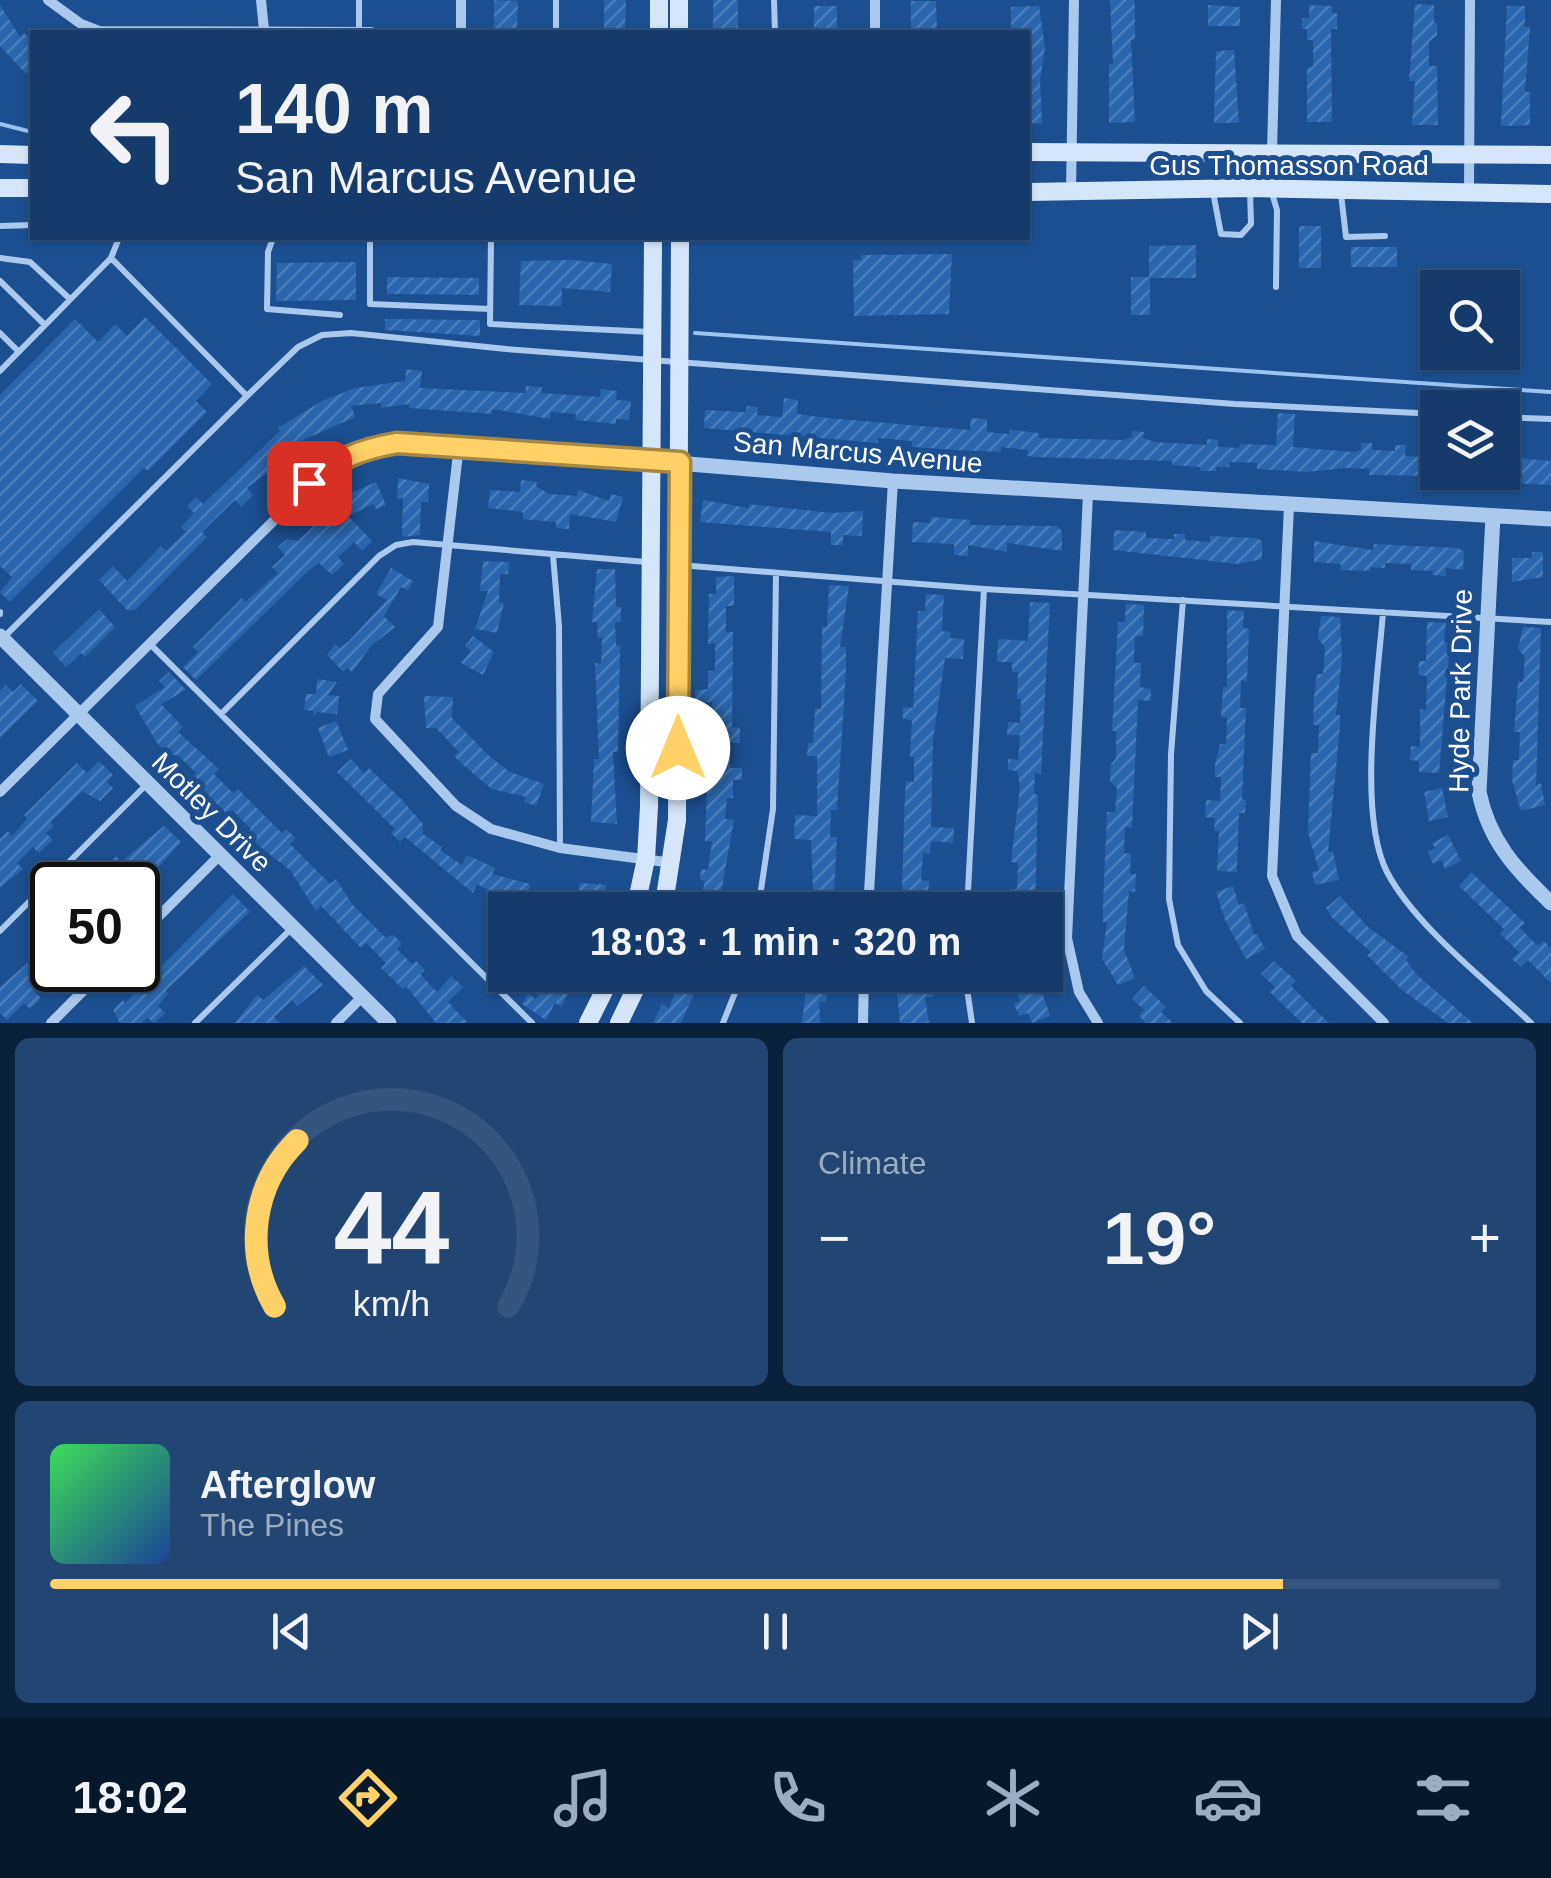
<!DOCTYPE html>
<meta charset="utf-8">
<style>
:root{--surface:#143b6b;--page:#214673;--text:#f1f3f6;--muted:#9dadc1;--line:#33557e;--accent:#ffd166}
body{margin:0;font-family:Helvetica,sans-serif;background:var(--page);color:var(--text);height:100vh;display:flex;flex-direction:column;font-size:38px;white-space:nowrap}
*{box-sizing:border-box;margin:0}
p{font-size:32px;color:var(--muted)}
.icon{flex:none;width:55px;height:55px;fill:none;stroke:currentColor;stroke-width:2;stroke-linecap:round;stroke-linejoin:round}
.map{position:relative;height:1023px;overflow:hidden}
.panel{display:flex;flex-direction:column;gap:15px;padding:15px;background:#0b203b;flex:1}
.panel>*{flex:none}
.guide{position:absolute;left:30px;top:30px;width:1000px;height:210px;border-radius:0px;box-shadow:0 2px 8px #0004,0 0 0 2px var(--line);background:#143b6b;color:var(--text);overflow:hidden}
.tools{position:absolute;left:1420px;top:270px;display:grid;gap:20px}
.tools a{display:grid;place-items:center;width:100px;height:100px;border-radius:0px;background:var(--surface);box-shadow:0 2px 8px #0004,0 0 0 2px var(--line);font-size:50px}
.speed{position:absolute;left:30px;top:862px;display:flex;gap:20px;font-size:50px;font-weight:700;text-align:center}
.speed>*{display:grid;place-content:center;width:130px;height:130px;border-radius:50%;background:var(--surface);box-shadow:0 2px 8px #0004,0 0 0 2px var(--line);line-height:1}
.speed .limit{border:5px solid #111;border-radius:15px;background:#fff;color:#111}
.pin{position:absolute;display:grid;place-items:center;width:85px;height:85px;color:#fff;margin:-42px;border-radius:20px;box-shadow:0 5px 15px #0006}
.me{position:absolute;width:110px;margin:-55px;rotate:0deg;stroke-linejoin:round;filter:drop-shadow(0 0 8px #0008)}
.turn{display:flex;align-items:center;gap:35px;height:210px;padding:0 40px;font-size:45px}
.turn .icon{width:130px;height:130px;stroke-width:2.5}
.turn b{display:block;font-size:70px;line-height:85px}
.big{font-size:75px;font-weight:700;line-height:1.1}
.panel .widget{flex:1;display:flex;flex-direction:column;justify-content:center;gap:15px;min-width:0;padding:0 35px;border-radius:15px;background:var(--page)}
.panel .dial{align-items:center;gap:0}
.dial svg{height:260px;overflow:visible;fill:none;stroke:var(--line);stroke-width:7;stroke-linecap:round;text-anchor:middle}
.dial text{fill:var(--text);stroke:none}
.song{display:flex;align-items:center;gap:30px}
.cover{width:120px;height:120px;border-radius:15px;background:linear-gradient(135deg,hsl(130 70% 55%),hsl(220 70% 35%))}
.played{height:10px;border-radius:5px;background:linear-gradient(90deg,var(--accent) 85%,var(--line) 85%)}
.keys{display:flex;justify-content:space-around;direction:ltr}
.heat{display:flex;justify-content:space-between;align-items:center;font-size:55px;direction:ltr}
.panel .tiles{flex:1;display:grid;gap:15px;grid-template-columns:1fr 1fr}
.widget:last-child{grid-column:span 2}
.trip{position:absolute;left:488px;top:892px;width:575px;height:100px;border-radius:0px;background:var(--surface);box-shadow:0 2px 8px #0004,0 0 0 2px var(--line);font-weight:700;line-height:100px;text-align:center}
.tabs{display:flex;height:160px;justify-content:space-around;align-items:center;background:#08182b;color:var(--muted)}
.tabs .icon{width:70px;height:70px}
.tabs .active{color:var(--accent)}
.tabs b{font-size:45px;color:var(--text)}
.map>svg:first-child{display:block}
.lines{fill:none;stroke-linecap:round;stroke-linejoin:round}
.stream{stroke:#9cc4f0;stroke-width:4}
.building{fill:url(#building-hatch)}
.service{stroke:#a9c9ee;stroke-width:6}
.minor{stroke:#a9c9ee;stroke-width:10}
.tertiary{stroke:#a9c9ee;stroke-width:15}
.secondary{stroke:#d6e6fa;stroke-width:18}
.route-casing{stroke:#a68842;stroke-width:25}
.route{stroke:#ffd166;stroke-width:18}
.labels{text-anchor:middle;stroke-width:10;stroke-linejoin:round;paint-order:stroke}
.street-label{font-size:28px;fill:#fff;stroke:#1b4f8f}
</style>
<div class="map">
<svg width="1551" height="1023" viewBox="0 0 1551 1023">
<defs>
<pattern id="building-hatch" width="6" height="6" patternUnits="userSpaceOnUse" patternTransform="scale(2.5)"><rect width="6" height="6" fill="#2a66ad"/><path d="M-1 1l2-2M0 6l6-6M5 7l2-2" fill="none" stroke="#4a7db9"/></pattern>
</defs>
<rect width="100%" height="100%" fill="#1b4f8f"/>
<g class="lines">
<!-- stream -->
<path class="stream" d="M0,124L32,132
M695,333L1551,392"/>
</g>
<!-- building -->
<path class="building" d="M494,0L518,1L517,32L494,31Z
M604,0H626L625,32H604Z
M713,0H738V30L713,29Z
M1110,0H1134L1135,7V39L1131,40L1135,122L1109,123V64H1113Z
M911,1H936L937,31H911Z
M1415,4L1434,5V23H1437V35L1429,42V66H1437L1438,125H1412L1415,81H1409Z
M0,5L20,37L24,33L32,41V67L26,74L0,46Z
M1208,5L1240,7V26H1208Z
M1309,5L1332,6V13H1337V29H1331L1332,122H1307V68L1313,66V40H1307V29H1302V18H1309Z
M814,6H837V32H814Z
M1039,6L1045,48L1040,80L1042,124L1028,123V32L1011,31V7Z
M1507,6H1525V27H1530L1525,92H1530V125L1501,126Z
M1234,50L1239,123H1214L1216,51Z
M1299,226H1321V268H1299Z
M1196,245V278H1150V315H1131V277H1149V246Z
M1351,247H1397V267H1351Z
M952,254L949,314L854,316L853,260H861V255Z
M573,260L612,264L610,292L562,288L561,306L519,305L521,261Z
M356,262V300L276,301L277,263Z
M387,277L479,278V295L387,294Z
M145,317L212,384L196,401L207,412L148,471L144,468L10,602L0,592L12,577L0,566V395L75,319L98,342L115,324L127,336Z
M385,319L480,320V336L385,330Z
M406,369L422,371L420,388L525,393L526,386L542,387L541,393L600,397L601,389L617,391L616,400L631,401L629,420L616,419V424L575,420L576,414L551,412L550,419L492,409V414L409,408V404L381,408V403L351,406L355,417L281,450L283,461L247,488L253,495L241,507L235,500L202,532L207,537L136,609L128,611L99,580L113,566L127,581L161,546L166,551L186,532L181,527L194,513L187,506L196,497L203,504L280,431L278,428L322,401L355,388L405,381Z
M784,398L798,400L797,414L827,418L970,430L971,418L987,419V432L1009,434L1010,430L1039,433V438L1124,440L1132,437V431L1144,432L1143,438L1155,442L1207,445V439L1218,440V447L1239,448L1240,444L1276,445L1278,413L1295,414L1293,447L1353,452L1361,450V443H1372V450L1395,451V445H1406L1405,456L1438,458V476L1369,475V469L1347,468L1306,472L1257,469V463L1230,462L1229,467H1216V471H1200V467L1172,465V461L1036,457L1027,456L1028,450L1001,447V452L955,450L912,447V441L878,438V443L704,428L705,410L746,412L747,406L758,407L757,415L782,417Z
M1516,458L1551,461V485L1507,483L1508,464L1515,465Z
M398,478L429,484L428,502H421L420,535L402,537L403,497L397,500Z
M521,480L537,482L536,486L549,494L577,496L578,490L609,501L611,494L623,497L616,522L570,514L569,529L556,528V522L523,519V512L488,508L490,490L520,492Z
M376,482L386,505L376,509L373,504L348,516L372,541L362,551L354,542L338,557L344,564L332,575L319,563L308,571L196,680L183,667L198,652L193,647L242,598L245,602L278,573L272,567L285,555L278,547L287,539L298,541L344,496Z
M703,500L749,508V504L832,513L863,511L862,536L843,535V545H831V532L700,522Z
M931,517L970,520V525L1057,526L1062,531V551L1007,543V552L968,545V556L954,555V544L912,542L913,522L930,523Z
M1114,530L1146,532V538L1174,539V534H1185V540L1210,542V536L1256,538L1262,541V559L1238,564L1113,550Z
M1314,541L1373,550L1374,544L1458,548L1464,551L1463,570L1446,568V576L1432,575L1433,571L1411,570V564L1385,563V568L1370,567V571L1340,570L1341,564L1314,562Z
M1532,552H1543V577L1512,582V558H1532Z
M483,561L509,562L508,574H500L499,602L504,603L497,633L475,629L488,591H480Z
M391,568L413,581L408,590L401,587L384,616L395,627L371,646L352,672L347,668L343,672L327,655L335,644L340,648L349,641L387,600L376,594Z
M597,569H615L616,607H621V622H615L616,645L620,646L618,752H613L617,824L591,822L594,759H599L595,663L601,664L602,637L598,638L597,622H592Z
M734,576V606H726V632H733L732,727L740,728V743H730V768H742V780H733V798H727L725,819L734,820L718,910H698L705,881L700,880L701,869L708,870L712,841H705L707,785H714V758L707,752L712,702L695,703V690L708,689V671H715V643L708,644L709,594H716V577Z
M829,585L849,586L840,647H846V672L837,810H831L830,837H837L833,910H814L811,840L794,839L795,815L817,816V756H807L808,743H813L815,708L821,709L822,626L827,627Z
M926,594L944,595L942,631L951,632L950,638L964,639L963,659L945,658L933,740L931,827L954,828L953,843L931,841L930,854L923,853L921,880L929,881L927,910H908L909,891H902L905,794L906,781L914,782V757H910L912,720L903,719V707L913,708L918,611H925Z
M1030,602L1050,603L1041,774L1035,773L1034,794L1038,795L1035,910H1010V889H1017L1018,863L1011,862L1020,786L1017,771L1008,770V759L1018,760L1020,735H1007L1008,722L1020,723L1021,699H1017L1018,672H1012V662H997L998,639L1028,641Z
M1126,604L1144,605L1143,636H1135L1134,663H1141L1140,687L1151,689V701L1138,700L1132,828L1125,827L1124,853L1131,854L1130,874H1136L1135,892L1129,891L1124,950L1135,978L1118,985L1102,959L1107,922H1103V903L1107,812H1115L1117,788L1110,781L1111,764L1116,758V731H1112L1118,622H1125Z
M99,609L115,627L85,657L81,653L66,667L53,653Z
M1227,610L1244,611L1243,628L1249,629L1247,681L1241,680L1240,708H1246L1242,799L1246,800L1245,813H1239L1237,872L1217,871L1219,831H1214L1215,818L1205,817L1206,800L1220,801L1221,777H1215V765L1220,744H1226L1227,718L1221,717L1223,687H1227Z
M1321,616L1340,617L1342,658L1336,715H1340V726L1328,852L1333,851L1339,880L1315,885L1312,872L1319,871L1308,832L1311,753H1318L1319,725H1313L1314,695L1317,674H1323L1325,647L1318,639Z
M1427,622L1446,623L1444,642H1450L1439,773L1419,772V761L1410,760L1411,746L1420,747V709L1426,710L1427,676L1418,675L1419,661H1426Z
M1523,627L1541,628L1536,785L1541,783L1545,805L1521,811L1512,780L1513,760H1519L1520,732H1514L1518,681L1523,682L1525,657L1518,649Z
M473,636L494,652L483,675L461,663L471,651L465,646Z
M169,672L186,690L161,704L183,727L178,732L219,769L214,774L233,793L238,789L282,833L286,829L296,838L290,844L330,884L336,879L352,904L385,937L394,935L402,944L397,949L412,964L416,961L425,970L420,974L437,992L451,976L463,987L448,1002L468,1023H436L406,986L403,989L381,968L386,963L366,943L361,948L321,906L316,911L290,870L259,846L247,833L251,829L232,810L228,815L191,778L196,773L178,755H169L157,743L135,706L165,687L159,681Z
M317,679L337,682L328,695L339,696L337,714L317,712L313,717L314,711L304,710L306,694H316Z
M21,684L38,701L0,738V691L6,685L13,692Z
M424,696L453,697L452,718L489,756L510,772L544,784L536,806L524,802L526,797L492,789L462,764L454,756L459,752L436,728H426Z
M336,721L348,750L329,757L318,728Z
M351,759L364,773L369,768L403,801L423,824V834L442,847L440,850L462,865L466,856L472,857L495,868L492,874L530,884L527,899L496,895L477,884L473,893L405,837L400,842L391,833L395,829L337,772Z
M99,761L113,775L107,782L113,788L100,801L82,791L51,822L54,826L46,833L53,840L39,853L33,847L17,863L23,869L0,888V839L8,831L12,836L27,819L24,815L77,763L87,773Z
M1442,788L1448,817L1429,821L1424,792Z
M164,826L181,842L143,885H86L116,856L121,862Z
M1448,835L1461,861L1445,869L1441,860L1433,864L1428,852L1435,848L1432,843Z
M1471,872L1525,923L1520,928L1538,946L1544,941L1551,948V983L1528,960L1521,967L1512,959L1519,952L1500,934L1504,929L1459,886Z
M580,883L606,885L604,910L576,908Z
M1233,886L1239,905L1244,903L1254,935L1257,934L1265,949L1246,959L1225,920L1216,892Z
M233,894L250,912L166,990L168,993L158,1006L165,1013L155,1023L147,1018L142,1023H120L113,1010L123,1000L125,1003Z
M1340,896L1368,927L1409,957L1406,960L1417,975L1473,1023H1448L1402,990L1367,955L1371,952L1332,918L1326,908Z
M52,942V970L34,991L41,998L30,1009L24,1003L7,1020L0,1013V987Z
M1274,961L1296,981L1291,986L1329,1023H1302L1270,992L1275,987L1261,974Z
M304,966L323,985L297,1006L292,1000L274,1017L280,1023H235L257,995L263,1000Z
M555,975H578L561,1007L555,1003L546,1020L522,1004L528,994L536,999L544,985L549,988Z
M682,975H702L681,1023H653L662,1004L669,1008Z
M808,975H828L826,1002L819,1001L820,1023H802Z
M1012,975H1031L1033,990L1042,992L1050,1016L1032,1023L1028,1013L1019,1016L1014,1004L1020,1001Z
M905,976L934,977L933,997H925L929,1023H900L897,992L904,993Z
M1144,986L1166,1007L1161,1012L1173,1023H1146L1139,1016L1144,1010L1132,999Z"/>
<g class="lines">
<!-- service -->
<path class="service" d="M774,0L775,32
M359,31V0
M556,32V0
M1271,190L1277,210L1276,287
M1213,192L1221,234L1241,235L1251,224L1250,190
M1341,194L1346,237L1385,236
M0,226L32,225
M273,238L268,252L267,309L340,315
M370,238V304L490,309
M408,238H466
M491,238L490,324L651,332
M0,258L30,262L70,299
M111,258L247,396
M0,281L45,325
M0,333L19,352
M0,371L111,258L119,238
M1502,417L1551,419
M553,555L559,626L560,847
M679,565L984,589L1551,622
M1183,600L1171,754L1169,899L1178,945L1206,991L1240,1023
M0,612V614
M1383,612C1378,679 1357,814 1387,872C1416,927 1486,980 1531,1023
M4,637L247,396L298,347L322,335L351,333L506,349L1235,404L1438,414
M149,643L532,1023
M221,714L379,556L396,545L413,542L646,562
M758,910L773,809L776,573
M967,910L984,589
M0,931L147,784
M965,975L972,1023
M195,1023L292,928
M723,1023L742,975"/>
<!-- minor -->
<path class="minor" d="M48,0L81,24L99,31L371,32
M261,0L264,30
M875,0V32
M461,32V0
M1271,189L1276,0
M1071,192L1074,0
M1469,194L1470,0
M459,445L438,627L378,694L375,719L456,806L491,829L560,848L673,863
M1088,494L1067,938L1079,992L1098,1023
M1289,506L1272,876L1297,936L1384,1023
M0,792L333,462L363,449L397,443L653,461
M868,910L893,481
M138,937L220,855
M51,1023L104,970
M336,1023L362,997
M863,1023L864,975"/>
<!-- tertiary -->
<path class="tertiary" d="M653,461L893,481L1551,519
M1493,516L1479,792C1489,841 1516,870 1551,903
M0,636L389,1023"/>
<!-- secondary -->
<path class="secondary" d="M659,0V32
M679,32V0
M1028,152L1551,155
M0,154L32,155
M0,188H32
M1028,192L1250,188L1551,194
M635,910L646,859L649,807L653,238
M663,910L677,820L680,238
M588,1023L612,975
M619,1023L642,975"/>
</g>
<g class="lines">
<defs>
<path id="route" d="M309,483C337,459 361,449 397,443L680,462L678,748"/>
</defs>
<!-- route casing -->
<use href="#route" class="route-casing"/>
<!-- route -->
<use href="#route" class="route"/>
</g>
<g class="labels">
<!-- street labels -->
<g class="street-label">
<text x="1289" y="175">Gus Thomasson Road</text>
<text transform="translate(858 452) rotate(5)" y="10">San Marcus Avenue</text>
<text transform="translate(1460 691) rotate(-89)" y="10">Hyde Park Drive</text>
<text transform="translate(212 812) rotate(45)" y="10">Motley Drive</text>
</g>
</g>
</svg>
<div class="tools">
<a><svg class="icon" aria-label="search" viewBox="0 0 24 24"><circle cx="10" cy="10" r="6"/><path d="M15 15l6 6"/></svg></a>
<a><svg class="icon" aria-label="layers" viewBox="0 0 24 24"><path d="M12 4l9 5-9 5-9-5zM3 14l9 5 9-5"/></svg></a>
</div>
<div class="speed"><div class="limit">50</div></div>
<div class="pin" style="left:309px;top:483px;background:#d93025"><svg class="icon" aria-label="arrive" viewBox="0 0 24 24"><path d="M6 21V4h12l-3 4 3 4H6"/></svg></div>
<svg class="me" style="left:678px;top:748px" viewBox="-20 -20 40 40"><circle r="19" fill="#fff"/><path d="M0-13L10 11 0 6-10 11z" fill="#ffd166"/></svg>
<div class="trip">18:03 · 1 min · 320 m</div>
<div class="guide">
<div class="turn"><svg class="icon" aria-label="left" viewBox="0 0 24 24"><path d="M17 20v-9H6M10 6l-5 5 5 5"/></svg><div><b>140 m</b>San Marcus Avenue</div></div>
</div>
</div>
<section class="panel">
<div class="tiles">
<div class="widget dial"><svg viewBox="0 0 100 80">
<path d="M14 69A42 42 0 1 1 86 69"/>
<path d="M14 69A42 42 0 0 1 21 18" stroke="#ffd166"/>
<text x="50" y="56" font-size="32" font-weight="700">44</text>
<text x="50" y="72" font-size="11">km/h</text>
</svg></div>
<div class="widget"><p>Climate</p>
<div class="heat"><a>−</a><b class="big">19°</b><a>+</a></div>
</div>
<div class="widget">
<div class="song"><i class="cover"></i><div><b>Afterglow</b><p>The Pines</p></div></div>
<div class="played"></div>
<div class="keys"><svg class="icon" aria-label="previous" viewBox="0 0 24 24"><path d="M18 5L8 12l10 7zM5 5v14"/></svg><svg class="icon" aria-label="pause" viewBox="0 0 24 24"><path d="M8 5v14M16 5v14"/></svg><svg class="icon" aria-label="next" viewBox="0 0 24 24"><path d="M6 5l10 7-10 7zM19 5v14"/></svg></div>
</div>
</div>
</section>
<nav class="tabs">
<b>18:02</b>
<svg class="icon active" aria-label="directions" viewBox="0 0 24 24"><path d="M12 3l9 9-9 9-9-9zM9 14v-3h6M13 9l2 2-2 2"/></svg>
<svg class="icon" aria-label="music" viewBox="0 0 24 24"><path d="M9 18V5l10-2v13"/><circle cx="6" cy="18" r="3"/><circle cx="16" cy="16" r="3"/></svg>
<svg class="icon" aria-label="phone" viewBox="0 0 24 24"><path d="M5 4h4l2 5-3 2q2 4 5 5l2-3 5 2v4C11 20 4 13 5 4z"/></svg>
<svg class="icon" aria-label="climate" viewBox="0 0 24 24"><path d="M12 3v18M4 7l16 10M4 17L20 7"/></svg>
<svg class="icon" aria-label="car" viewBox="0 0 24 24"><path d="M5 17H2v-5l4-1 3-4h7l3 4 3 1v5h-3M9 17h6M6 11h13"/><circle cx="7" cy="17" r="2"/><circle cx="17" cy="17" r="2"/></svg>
<svg class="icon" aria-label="filters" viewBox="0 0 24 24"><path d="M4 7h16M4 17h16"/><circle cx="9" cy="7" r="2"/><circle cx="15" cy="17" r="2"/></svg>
</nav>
